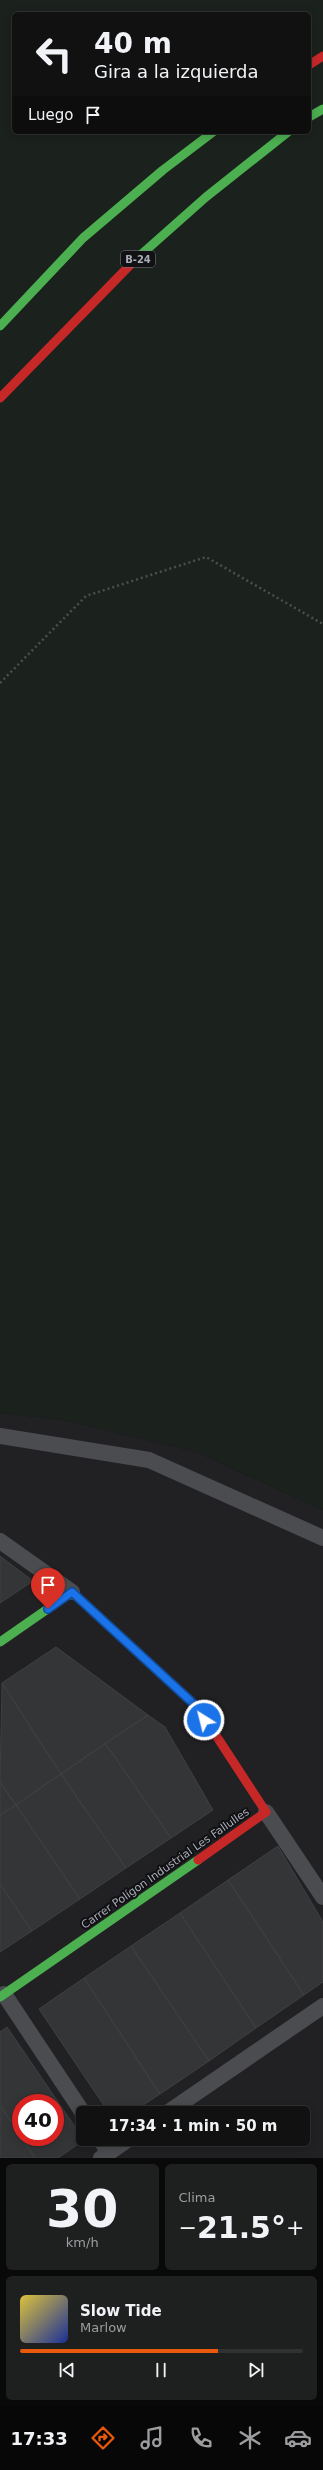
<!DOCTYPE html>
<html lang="es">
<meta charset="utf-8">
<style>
:root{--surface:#111;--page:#1e1f1f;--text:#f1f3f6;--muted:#9c9d9f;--line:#303131;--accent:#ea580c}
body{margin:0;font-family:"DejaVu Sans",sans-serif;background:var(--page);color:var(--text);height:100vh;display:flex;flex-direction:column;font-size:15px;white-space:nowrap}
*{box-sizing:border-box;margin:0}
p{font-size:13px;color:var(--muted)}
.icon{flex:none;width:22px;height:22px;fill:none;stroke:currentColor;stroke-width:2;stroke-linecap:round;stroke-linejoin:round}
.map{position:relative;height:2158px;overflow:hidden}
.side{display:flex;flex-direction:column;gap:6px;padding:6px;background:#090909;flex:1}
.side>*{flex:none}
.banner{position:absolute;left:12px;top:12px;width:299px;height:122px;border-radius:6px;box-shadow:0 2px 10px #0003,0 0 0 1px var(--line);background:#111;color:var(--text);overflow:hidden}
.speed{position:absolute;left:12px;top:2094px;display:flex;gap:8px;font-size:20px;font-weight:700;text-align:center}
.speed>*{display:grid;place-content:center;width:52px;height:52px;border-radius:50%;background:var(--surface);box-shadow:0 2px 10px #0003,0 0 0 1px var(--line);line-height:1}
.speed .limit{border:6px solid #d22;background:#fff;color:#111}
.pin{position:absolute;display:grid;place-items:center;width:34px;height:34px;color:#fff;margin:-41px -17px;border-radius:50% 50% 50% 0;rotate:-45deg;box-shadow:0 0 4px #0007}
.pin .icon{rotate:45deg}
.me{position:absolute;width:44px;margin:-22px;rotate:324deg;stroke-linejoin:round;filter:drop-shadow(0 0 3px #0008)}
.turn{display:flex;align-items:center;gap:14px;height:84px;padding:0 16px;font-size:18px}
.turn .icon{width:52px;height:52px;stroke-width:2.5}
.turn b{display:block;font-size:28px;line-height:34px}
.then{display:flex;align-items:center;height:38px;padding:0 16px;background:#0003;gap:8px;font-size:15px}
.big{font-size:30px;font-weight:700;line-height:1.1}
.side .tile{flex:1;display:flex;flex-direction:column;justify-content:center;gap:6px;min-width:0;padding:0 14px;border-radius:6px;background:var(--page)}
.side .dial{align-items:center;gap:0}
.dial b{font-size:52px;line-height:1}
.song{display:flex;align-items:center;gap:12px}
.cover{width:48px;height:48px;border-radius:6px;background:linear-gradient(135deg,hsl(50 70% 55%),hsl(230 70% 35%))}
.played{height:4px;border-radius:2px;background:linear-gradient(90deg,var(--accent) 70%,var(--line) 70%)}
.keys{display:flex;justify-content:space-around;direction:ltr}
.heat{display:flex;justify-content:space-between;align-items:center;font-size:22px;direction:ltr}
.side .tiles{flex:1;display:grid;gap:6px;grid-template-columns:1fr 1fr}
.tile:last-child{grid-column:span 2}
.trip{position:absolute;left:76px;top:2106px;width:234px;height:40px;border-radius:6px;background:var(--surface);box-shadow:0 2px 10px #0003,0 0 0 1px var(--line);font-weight:700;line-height:40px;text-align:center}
.tabs{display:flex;height:64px;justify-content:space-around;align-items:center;background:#070707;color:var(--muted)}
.tabs .icon{width:28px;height:28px}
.tabs .current{color:var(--accent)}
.tabs b{font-size:18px;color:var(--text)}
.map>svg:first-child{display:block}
.built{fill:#212124;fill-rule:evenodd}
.green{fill:#1b211c;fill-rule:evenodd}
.building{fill:#343537;stroke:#3f4043;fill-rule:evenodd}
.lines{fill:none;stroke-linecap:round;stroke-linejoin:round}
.path{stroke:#4d4e52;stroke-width:2.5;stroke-dasharray:2 3;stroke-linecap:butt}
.lane{stroke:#4b4c50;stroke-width:16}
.fast{stroke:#4caf50;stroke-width:9}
.jam{stroke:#c62828;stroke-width:9}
.route-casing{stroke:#114b97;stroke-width:10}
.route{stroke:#1a73e8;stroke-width:7}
.labels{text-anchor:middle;stroke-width:4;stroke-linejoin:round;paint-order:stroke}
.shield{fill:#111113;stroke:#7b7e86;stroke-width:1}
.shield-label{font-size:10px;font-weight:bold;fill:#a8adb8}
.street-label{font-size:11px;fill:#a8adb8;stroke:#111113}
</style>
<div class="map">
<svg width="323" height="2158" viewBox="0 0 323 2158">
<rect width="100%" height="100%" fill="#171717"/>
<!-- built -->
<path class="built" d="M0,1413L64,1420L197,1452L323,1510V2158H0ZM21,2103H55V2137H21ZM83,2113H303V2139H83Z"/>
<!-- green -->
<path class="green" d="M0,0H323V1510L197,1452L64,1420L0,1413ZM14,14H309V132H14Z"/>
<!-- building -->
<path class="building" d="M0,1556L33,1581L0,1603Z
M56,1647L148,1715L61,1774L2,1683Z
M2,1683L61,1774L16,1805L0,1782Z
M148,1715L165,1727L213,1810L171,1838L105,1743Z
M105,1743L171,1838L126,1868L61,1774Z
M61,1774L126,1868L80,1899L16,1805Z
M0,1782L16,1805L0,1815Z
M16,1805L80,1899L32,1931L0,1884V1815Z
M278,1846L323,1922V1982L304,1995L228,1880Z
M228,1880L304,1995L256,2028L180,1913Z
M0,1884L32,1931L0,1952Z
M180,1913L256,2028L209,2061L131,1946Z
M131,1946L209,2061L160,2094L84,1978Z
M84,1978L160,2094L131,2113H109L39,2009Z
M7,2027L84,2140L58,2158H35L0,2105V2032ZM21,2103H55V2137H21Z
M0,2105L35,2158H0Z"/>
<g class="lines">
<!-- path -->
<path class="path" d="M0,683L86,596L206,557L323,624"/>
<!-- lane -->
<path class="lane" d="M0,1436L149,1460L323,1538
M0,1541L72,1592
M266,1812L323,1897
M4,1994L83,2113
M167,2113L323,2006
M100,2139L109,2153
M101,2158L129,2139"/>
<!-- fast -->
<path class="fast" d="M309,117L323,109
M135,260L206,197L288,132
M0,326L83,238L163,170L213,132
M0,1642L72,1592L196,1706L202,1714
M0,1997L198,1860"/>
<!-- jam -->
<path class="jam" d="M309,65L323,56
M0,398L135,260
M198,1860L266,1812L202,1714"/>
</g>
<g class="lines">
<defs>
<path id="route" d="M48,1609L72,1592L196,1706L204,1720"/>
</defs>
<!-- route casing -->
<use href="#route" class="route-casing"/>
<!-- route -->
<use href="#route" class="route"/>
</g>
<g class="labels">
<!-- shield labels -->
<rect class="shield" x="121" y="251" width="34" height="16" rx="3"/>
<g class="shield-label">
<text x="138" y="263">B-24</text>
</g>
<!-- street labels -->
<g class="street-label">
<text transform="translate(165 1868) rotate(-35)" y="4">Carrer Polígon Industrial Les Fallulles</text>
</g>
</g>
</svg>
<div class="speed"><div class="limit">40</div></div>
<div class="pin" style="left:48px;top:1609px;background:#d93025"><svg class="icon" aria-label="arrive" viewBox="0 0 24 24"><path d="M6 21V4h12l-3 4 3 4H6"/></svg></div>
<svg class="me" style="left:204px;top:1720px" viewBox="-20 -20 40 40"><circle r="17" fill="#1a73e8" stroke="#fff" stroke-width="3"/><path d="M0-11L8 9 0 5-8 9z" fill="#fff"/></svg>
<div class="trip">17:34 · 1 min · 50 m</div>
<div class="banner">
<div class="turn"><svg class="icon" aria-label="left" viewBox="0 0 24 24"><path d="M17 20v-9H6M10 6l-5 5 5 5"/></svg><div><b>40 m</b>Gira a la izquierda</div></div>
<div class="then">Luego<svg class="icon" aria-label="arrive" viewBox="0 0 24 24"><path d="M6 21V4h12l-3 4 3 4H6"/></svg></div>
</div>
</div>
<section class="side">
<div class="tiles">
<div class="tile dial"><b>30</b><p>km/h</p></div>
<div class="tile"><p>Clima</p>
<div class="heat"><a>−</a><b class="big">21.5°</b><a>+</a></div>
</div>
<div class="tile">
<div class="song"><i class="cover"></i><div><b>Slow Tide</b><p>Marlow</p></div></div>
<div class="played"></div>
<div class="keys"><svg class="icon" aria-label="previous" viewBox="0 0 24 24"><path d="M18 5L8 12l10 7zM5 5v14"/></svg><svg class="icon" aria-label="pause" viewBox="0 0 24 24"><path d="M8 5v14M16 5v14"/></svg><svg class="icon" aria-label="next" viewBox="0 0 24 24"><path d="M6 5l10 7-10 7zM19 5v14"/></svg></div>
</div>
</div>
</section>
<nav class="tabs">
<b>17:33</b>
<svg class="icon current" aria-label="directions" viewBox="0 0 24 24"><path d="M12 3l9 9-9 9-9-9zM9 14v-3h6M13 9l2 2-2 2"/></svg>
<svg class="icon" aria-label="music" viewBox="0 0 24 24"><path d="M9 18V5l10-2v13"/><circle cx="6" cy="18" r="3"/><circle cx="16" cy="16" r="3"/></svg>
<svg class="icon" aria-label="phone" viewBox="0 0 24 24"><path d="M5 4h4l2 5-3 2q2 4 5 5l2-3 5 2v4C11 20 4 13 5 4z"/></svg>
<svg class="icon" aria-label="climate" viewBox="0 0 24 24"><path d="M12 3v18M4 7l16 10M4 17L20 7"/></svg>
<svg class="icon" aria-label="car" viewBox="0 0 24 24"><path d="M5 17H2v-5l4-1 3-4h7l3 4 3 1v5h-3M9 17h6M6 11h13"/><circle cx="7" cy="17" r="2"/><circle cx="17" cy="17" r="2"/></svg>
</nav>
